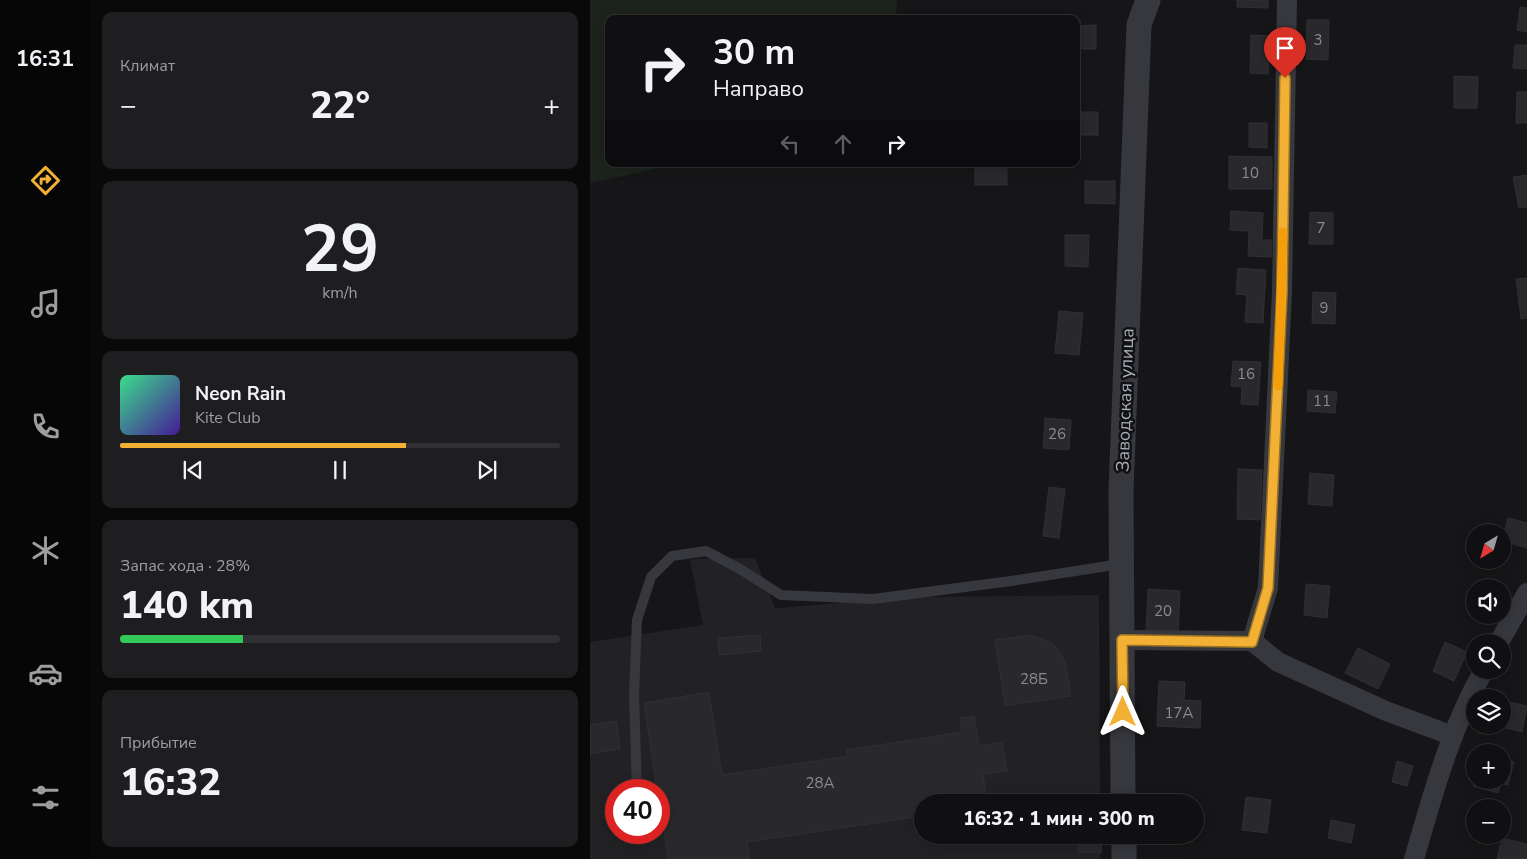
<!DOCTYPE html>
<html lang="ru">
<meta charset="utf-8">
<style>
:root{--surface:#101012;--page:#1e1e20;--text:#f1f3f6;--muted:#9c9d9f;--line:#303032;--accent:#f2b134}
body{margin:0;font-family:"Nunito Sans",sans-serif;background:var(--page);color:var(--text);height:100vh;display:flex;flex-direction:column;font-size:19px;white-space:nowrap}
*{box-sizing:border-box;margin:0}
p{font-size:16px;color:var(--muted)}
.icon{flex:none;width:28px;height:28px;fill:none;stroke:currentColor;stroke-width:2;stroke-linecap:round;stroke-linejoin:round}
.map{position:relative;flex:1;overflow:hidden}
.panel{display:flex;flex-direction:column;gap:12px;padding:12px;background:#09090a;width:500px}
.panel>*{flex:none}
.banner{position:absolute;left:15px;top:15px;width:475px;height:152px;border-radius:10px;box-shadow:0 2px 12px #0003,0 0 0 1px var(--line);background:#101012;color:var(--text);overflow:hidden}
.needle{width:32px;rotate:217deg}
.controls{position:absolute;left:876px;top:524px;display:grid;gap:10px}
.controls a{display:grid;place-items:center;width:45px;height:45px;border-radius:50%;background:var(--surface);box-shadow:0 2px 12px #0003,0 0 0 1px var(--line);font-size:25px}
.speed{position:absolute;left:15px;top:779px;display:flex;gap:10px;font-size:25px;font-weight:700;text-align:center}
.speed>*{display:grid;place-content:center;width:65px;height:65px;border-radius:50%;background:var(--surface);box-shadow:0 2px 12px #0003,0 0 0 1px var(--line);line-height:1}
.speed .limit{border:8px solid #d22;background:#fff;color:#111}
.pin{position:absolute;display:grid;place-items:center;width:42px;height:42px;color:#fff;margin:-51px -21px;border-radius:50% 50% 50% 0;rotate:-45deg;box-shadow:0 0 5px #0007}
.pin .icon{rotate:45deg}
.me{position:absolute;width:55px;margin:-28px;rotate:0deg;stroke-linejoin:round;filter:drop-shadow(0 0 4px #0008)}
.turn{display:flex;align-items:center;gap:18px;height:105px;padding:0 25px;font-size:22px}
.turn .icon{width:65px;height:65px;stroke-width:2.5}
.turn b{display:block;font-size:35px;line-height:42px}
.lanes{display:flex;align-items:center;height:48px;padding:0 25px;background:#0003;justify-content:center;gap:25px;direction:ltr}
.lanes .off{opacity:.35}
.big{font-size:38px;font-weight:800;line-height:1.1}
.panel .tile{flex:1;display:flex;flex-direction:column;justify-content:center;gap:8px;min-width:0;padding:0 18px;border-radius:10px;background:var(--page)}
.panel .dial{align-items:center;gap:0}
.dial b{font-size:65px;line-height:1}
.song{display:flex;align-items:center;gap:15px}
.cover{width:60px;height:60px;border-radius:8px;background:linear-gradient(135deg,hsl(150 70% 55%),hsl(260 70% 35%))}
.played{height:5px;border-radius:2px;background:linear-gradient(90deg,var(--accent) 65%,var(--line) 65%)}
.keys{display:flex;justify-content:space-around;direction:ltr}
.heat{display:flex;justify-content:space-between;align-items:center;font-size:28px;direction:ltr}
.charge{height:8px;border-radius:4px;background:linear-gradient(90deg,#34c759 28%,var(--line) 0)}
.trip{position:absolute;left:324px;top:794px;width:290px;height:50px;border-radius:25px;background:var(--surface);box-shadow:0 2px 12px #0003,0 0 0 1px var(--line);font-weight:800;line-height:50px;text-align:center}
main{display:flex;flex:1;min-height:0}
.tab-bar{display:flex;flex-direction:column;width:90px;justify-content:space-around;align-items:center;background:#060607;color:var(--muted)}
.tab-bar .icon{width:35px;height:35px}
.tab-bar .on{color:var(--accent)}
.tab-bar b{font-size:22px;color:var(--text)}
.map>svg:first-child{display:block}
.built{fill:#222225;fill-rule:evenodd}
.green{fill:#1c231d}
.building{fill:#29292c;stroke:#303034}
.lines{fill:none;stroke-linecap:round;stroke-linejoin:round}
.service{stroke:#37383d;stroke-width:10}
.minor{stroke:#37383d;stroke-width:20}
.tertiary{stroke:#37383d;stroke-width:25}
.route-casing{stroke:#9d7322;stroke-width:12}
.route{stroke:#f2b134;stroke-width:9}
.slow{stroke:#f59e0b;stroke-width:9}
.labels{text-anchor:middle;stroke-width:5;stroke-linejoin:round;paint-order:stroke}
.number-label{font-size:15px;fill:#888b94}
.street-label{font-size:18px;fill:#a8adb8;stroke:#111113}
</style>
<main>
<nav class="tab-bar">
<b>16:31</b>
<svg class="icon on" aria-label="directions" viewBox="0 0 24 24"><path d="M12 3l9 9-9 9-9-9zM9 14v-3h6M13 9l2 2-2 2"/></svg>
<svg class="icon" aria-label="music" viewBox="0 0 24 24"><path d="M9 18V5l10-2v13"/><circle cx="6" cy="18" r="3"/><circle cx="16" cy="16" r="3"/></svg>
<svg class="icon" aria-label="phone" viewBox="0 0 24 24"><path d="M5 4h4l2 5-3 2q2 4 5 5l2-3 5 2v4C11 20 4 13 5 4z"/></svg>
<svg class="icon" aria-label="climate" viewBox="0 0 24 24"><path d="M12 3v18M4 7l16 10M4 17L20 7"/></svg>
<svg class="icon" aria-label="car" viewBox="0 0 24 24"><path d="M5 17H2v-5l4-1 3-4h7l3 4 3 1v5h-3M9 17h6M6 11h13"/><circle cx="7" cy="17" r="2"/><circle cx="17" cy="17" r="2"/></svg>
<svg class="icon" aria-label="filters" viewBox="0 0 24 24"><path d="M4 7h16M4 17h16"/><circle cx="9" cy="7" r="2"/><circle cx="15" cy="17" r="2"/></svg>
</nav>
<section class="panel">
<div class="tile"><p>Климат</p>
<div class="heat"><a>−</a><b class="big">22°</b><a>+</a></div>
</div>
<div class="tile dial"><b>29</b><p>km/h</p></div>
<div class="tile">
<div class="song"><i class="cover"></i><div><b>Neon Rain</b><p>Kite Club</p></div></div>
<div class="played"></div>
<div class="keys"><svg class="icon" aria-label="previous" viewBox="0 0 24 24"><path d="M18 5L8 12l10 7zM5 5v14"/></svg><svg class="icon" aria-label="pause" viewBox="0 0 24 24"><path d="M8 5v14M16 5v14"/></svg><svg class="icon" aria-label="next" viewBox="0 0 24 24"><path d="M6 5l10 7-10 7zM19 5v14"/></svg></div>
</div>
<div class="tile"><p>Запас хода · 28%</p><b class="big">140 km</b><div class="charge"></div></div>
<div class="tile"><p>Прибытие</p><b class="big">16:32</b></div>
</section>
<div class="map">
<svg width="937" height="859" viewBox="0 0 937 859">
<rect width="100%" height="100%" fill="#161618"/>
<!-- built -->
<path class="built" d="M165,558L185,608L331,597L509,595L510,802H332V835H510V859H0V642L113,625L100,559ZM26,790H69V832H26Z"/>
<!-- green -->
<path class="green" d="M0,0H307L306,19H19V164H88L0,183Z"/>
<!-- building -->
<path class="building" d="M647,0H678V8L647,7Z
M930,7L937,8V32L927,30Z
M717,20H739L738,60L716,59Z
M506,25V49H486V26Z
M661,35L680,36L678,74L660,73Z
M925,45H937V69L923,68Z
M864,76L888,77L887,108H864Z
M927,92H937V123H926Z
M486,112H508V135H486Z
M659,123H677V148L659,147Z
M639,156L682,157V189H639Z
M385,164H417V185H385Z
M937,175V207L929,208L923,177Z
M495,181H525V204L495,203Z
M641,211L673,213L672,240H682L681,257L658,256L659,231L640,230Z
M720,212L743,213V244H719Z
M475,235H499L498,267L475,266Z
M648,268L676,270L673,323L655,322L657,295L646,294Z
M937,278V318L931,319L926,279Z
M723,292L746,293L745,324L722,323Z
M469,311L493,313L489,355L465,353Z
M643,361L671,362L668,405L651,404L652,387L641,386Z
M718,390L747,392L745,413L717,411Z
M455,418L481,420L479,450L453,448Z
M648,469L672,470L670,520L647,519Z
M720,473L744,475L742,506L718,504Z
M459,487L475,489L469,538L453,536Z
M918,518L937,523V548L912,541Z
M716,584L740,586L737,618L714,615Z
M558,589L590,591L588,633L556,631Z
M170,635L171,651L130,655L128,638Z
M440,635L461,643L470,652L475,662L481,696L415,706L405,640Z
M855,642L877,652L864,681L843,671Z
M768,648L800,664L788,689L755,673Z
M569,681L595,682L594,700L611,701L610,728L567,726Z
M119,692L132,775L258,756L257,750L372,732L370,718L384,716L389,746L412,742L417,771L393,774L397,802H332V816L157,842L160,859H78L69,790H67L54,703Z
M919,702L937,706L932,732L912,727Z
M26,721L30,749L0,754V725Z
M912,759L924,762L918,785L911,783L908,793L883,786L885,777V780H912Z
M807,761L823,766L817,786L802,782Z
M656,797L681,800L677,833L652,830Z
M741,820L765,825L761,843L738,838Z
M489,835H512L511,853L488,852Z
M912,838L937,844V859H907Z"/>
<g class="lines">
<!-- service -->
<path class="service" d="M47,790L44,696L47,620L61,577L82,556L116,551L150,569L191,595L283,599L421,581L531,564"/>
<!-- minor -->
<path class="minor" d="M532,640L662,641L688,662L796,711L863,736
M662,641L678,588L692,292L697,0
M909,642L937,593
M824,859C843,794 860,729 894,670"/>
<!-- tertiary -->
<path class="tertiary" d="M533,802L531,491L549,25L558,0
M534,835V859"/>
</g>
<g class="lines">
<defs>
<path id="route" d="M533,712L532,640L662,642L678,588L692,292L695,78"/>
</defs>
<!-- route casing -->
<use href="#route" class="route-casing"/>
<!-- route -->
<use href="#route" class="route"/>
<!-- slow -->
<path class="slow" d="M688,386L693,232"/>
</g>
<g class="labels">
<!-- number labels -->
<g class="number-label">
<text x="728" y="45">3</text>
<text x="660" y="178">10</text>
<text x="731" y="233">7</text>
<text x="734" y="313">9</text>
<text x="656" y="379">16</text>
<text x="732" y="406">11</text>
<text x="467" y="439">26</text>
<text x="573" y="616">20</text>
<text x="444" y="684">28Б</text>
<text x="589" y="718">17А</text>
<text x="230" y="788">28А</text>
</g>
<!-- street labels -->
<g class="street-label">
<text transform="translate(535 400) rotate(-88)" y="6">Заводская улица</text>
</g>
</g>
</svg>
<div class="controls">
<a><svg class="needle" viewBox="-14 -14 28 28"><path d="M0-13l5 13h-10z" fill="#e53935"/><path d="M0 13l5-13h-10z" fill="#9c9d9f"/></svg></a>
<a><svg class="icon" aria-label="sound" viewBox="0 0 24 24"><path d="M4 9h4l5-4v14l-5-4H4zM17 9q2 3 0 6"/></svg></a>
<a><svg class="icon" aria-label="search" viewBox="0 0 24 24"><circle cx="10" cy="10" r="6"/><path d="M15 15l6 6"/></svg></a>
<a><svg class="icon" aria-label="layers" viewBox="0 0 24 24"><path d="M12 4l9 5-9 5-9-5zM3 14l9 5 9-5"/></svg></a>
<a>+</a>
<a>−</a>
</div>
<div class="speed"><div class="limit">40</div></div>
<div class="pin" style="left:695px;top:78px;background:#d93025"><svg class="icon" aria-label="arrive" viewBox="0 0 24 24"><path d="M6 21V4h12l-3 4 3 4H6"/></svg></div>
<svg class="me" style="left:533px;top:712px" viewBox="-20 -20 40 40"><path d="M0-17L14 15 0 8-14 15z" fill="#f2b134" stroke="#fff" stroke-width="4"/></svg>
<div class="trip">16:32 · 1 мин · 300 m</div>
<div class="banner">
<div class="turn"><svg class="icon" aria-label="right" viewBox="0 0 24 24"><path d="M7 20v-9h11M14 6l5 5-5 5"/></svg><div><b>30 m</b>Направо</div></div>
<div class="lanes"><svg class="icon off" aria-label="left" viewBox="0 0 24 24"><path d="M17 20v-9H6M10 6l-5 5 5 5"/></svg><svg class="icon off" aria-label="ahead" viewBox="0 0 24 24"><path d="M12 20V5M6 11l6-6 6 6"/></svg><svg class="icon" aria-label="right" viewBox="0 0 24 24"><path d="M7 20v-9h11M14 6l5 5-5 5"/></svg></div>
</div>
</div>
</main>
